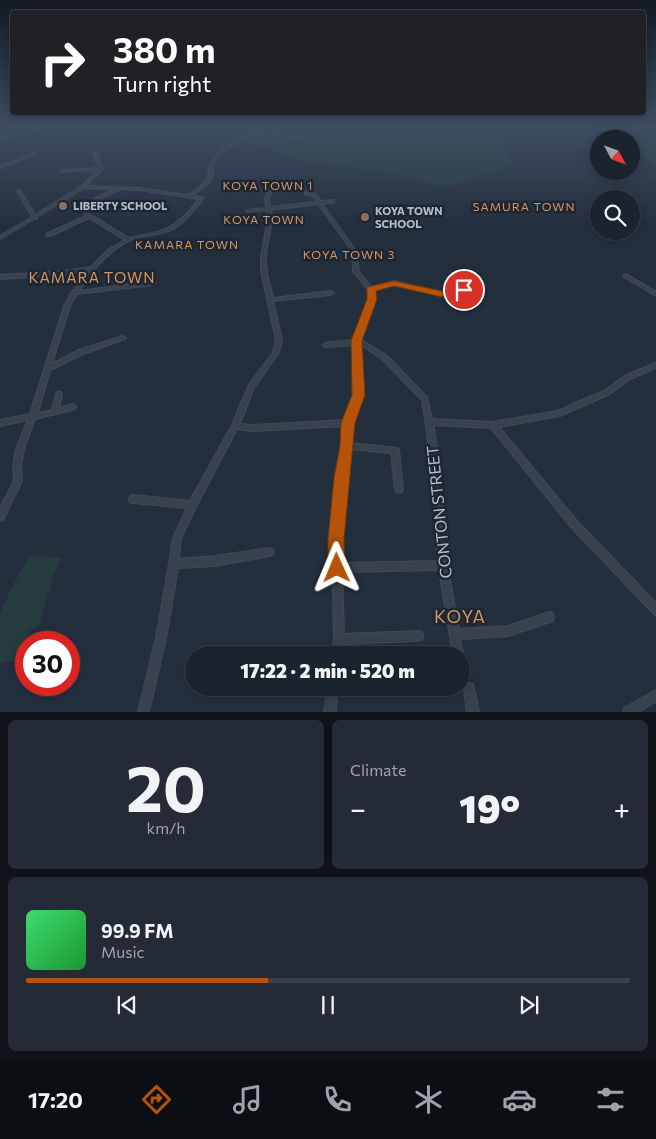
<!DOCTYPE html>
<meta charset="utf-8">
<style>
:root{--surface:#1b232e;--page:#242b36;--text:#f1f3f6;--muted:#a0a4aa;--line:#39404a;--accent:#b45309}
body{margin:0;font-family:Commissioner,sans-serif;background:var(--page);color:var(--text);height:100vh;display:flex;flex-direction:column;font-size:19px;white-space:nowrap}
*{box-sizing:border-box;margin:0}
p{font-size:16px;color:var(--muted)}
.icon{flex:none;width:28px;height:28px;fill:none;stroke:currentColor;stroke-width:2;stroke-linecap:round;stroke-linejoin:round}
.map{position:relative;height:712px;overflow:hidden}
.panel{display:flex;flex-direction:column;gap:8px;padding:8px;background:#0f1319;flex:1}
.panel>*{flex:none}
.banner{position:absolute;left:10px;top:10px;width:636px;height:105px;border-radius:5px;box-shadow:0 2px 12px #0003,0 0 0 1px var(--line);background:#202124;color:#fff;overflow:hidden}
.needle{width:32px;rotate:131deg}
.tools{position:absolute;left:590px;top:130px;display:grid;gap:10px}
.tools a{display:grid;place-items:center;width:50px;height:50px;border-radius:50%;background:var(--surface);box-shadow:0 2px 12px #0003,0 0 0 1px var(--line);font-size:25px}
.speed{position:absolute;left:15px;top:631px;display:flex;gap:10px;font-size:25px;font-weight:700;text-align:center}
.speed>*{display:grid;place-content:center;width:65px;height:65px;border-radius:50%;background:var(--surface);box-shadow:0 2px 12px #0003,0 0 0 1px var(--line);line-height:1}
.speed .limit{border:8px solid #d22;background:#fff;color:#111}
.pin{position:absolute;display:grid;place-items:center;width:42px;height:42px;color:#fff;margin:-21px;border:2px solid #fff;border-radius:50%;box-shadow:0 1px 5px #0007}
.me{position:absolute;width:55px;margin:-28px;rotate:359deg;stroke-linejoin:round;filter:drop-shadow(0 0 4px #0008)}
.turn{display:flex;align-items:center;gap:18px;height:105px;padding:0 20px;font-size:22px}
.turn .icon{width:65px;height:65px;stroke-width:2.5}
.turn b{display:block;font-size:35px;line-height:42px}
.big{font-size:38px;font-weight:800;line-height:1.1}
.panel .widget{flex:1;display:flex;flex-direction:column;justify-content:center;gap:8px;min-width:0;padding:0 18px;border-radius:8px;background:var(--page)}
.panel .dial{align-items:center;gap:0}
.dial b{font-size:65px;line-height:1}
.song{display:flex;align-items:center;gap:15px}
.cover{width:60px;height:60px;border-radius:8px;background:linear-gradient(135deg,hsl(140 70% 55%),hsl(130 70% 35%))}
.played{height:5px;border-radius:2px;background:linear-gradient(90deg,var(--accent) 40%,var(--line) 40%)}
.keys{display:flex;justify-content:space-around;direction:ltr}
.heat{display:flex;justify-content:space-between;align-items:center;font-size:28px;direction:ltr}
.panel .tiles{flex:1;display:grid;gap:8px;grid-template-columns:1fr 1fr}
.widget:last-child{grid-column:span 2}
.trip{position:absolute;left:185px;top:646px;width:285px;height:50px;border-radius:25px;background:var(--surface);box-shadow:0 2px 12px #0003,0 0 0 1px var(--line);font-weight:800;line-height:50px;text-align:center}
.menu{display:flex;height:80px;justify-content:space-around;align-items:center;background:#0b0e12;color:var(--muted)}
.menu .icon{width:35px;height:35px}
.menu .current{color:var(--accent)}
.menu b{font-size:22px;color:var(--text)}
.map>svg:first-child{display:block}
.green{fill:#263c3f}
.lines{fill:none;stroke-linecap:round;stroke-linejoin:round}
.minor-casing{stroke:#414a57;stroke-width:2}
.minor{fill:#38414e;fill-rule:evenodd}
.route{fill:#b45309;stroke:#753606}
.education-dot{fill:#8d6e63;stroke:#1d2633;stroke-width:2}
.labels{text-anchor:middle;stroke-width:5;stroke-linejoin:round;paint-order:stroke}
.far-poi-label{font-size:11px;font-weight:bold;fill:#b4bcc9;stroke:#1d2633;text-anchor:start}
.far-neighbourhood-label{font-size:12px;letter-spacing:1px;fill:#d59563;stroke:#1d2633}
.neighbourhood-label{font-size:15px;letter-spacing:1px;fill:#d59563;stroke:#1d2633}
.near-street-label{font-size:16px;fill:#b4bcc9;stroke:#1d2633}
.near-neighbourhood-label{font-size:18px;letter-spacing:1px;fill:#d59563;stroke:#1d2633}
</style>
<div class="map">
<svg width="656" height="712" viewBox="0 0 656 712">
<rect width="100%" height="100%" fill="#242f3e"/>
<!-- green -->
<path class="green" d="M199,125H497L513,165L447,187L385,172L302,161Z
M594,125H656V163L631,148V139H616Z
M30,555L62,558L53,577L39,626L31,630L21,660L0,663V613L13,585Z"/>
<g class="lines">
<defs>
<path id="minor" d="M258,125H261L254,131L303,137L301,138L253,133L243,141L222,152L212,166C216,182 204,188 192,195L204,198C195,208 187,221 175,228C162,235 147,235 134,239C110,248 92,270 79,291L153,281L156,283L153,285L77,294L70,306L52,364L79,350L123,336L126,338L125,339L83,354L50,370L38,413L52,410L56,394L57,392H61L62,394L59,408L73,404L75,405L76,407L75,409L73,410L35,419L24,449L21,466L22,481L3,520L0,521V508L14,481L13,466L16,449L28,420L0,426V420L30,414L64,306L71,293L88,270L64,275L0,279V275L64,271L91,267L109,249L125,240L89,218L50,236H46V234L86,216L82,211V209L94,199L114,189L84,188L37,217V219H34L0,239V236L32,217L17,191L20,190L35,215L82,186L98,170L63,172L61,171L63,170L99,168L93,154L95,153L97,154L103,169L86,186L139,188L187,195L200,187L207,180L209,172L208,166L220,150L241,139ZM120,189L139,190L199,199C192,207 186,216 177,222C164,233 145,234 129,238L91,215L85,210L96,201Z
M45,126L48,127L0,141V139Z
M33,153L36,154L0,168V166Z
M269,188L272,189L269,199L270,207L317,202L313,196L305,194V192H306L315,194L321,201L334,200V202L322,204L356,251L359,271L371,287L394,281L442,292L465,289V291L442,296L394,285L373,290L375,299L360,340L363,341L386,355L427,397L432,419L493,422L557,411L604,391L626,375L656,363V368L630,379L608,395L560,416L499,427L577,521L656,603V615L653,613L571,527L491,428L433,425L439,459L437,473L444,512V548L459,629L508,626L549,612L553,613L554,617L553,621L508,636L460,639L463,655L461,659V655H453L439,570L342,572L344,634L418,631L422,632L423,636L422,640L418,641L344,644L342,655H332L334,639L332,539L337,478L343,446L344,426L252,431L237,429L197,505L181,538L179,559L215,556L270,548L273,549L274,552L273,555L270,556L215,566L178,568L166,638L149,712H138L156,638L169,564L173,538L187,508L133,503L130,502L129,499L130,496L133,495L190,501L232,425L249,385L273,352L276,340L261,271V257L268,217L267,210L248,212L246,211L248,210L266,208L265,199ZM318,204L352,251L353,271L367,289L369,299L354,340L325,343L322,345L325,347L354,345L356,395L346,420L252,425L240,424L254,388L279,352L282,340L273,301L331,295L334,293L331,291L273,298C270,285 265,271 266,258C266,242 274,226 271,210ZM360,344L382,359L422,400L431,459L429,473L436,512V548L438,561L341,563C340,525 343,487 350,449L391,453L395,489L396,492L399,493L402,492L403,489L399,450L398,448L351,443L352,423L362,395Z
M626,274L656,292V296L624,277L623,276Z
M469,683L473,684L479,712H467L464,688L465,684Z
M328,688H338L336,712H324Z
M656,690V701L639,712H623L624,708Z"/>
</defs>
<!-- minor casing -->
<use href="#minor" class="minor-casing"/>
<!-- minor -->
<use href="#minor" class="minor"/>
</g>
<!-- sky -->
<linearGradient id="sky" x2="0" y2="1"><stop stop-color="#141a22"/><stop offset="0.56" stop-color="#3f4d63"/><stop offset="1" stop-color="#3f4d63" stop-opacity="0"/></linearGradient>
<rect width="656" height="225" fill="url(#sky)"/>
<!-- route -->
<path class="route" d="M394,281L442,291L464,287L468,290L467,292L442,297L394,286L376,291L377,299L362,341L365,395L355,423L344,539L345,568L343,574L337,577L331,574L328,568V539L334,478L340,446L341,423L352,395L351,341L367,299V287Z"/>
<!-- markers -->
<g class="education-dot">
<circle cx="63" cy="206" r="5"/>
<circle cx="365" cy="217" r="5"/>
</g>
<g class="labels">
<!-- far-poi labels -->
<g class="far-poi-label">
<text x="73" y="210">LIBERTY SCHOOL</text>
<text x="375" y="215">KOYA TOWN<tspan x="375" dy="13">SCHOOL</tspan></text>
</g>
<!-- far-neighbourhood labels -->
<g class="far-neighbourhood-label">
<text x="268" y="190">KOYA TOWN 1</text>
<text x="524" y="211">SAMURA TOWN</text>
<text x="264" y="224">KOYA TOWN</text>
<text x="187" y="249">KAMARA TOWN</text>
<text x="349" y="259">KOYA TOWN 3</text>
</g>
<!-- neighbourhood labels -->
<g class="neighbourhood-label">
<text x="92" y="283">KAMARA TOWN</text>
</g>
<!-- near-street labels -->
<g class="near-street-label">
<text transform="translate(439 512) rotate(-96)" y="6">CONTON STREET</text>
</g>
<!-- near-neighbourhood labels -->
<g class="near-neighbourhood-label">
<text x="460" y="623">KOYA</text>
</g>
</g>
</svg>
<div class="tools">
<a><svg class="needle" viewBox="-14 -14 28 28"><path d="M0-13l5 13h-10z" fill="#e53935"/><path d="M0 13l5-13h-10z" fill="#a0a4aa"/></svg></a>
<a><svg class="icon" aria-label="search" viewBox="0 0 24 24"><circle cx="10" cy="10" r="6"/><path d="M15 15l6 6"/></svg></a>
</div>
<div class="speed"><div class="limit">30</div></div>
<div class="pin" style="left:464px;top:290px;background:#d93025"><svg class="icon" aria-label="arrive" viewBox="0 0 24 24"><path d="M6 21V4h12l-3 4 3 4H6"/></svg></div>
<svg class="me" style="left:337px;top:568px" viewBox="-20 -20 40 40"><path d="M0-17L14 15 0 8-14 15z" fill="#b45309" stroke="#fff" stroke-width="4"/></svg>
<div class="trip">17:22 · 2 min · 520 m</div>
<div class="banner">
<div class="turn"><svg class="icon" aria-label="right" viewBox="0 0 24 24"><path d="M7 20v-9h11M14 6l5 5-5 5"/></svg><div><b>380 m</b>Turn right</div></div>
</div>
</div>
<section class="panel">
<div class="tiles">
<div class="widget dial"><b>20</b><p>km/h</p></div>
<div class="widget"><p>Climate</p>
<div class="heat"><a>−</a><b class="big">19°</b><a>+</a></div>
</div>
<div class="widget">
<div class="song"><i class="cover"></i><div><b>99.9 FM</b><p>Music</p></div></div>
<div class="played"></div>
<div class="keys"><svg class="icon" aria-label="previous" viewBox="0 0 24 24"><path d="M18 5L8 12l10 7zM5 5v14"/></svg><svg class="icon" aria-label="pause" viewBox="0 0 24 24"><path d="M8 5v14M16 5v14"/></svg><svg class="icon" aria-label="next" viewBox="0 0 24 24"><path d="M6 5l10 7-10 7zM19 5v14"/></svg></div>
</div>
</div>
</section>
<nav class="menu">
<b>17:20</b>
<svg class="icon current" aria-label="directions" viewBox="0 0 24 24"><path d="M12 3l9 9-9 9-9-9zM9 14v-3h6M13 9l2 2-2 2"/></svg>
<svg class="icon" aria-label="music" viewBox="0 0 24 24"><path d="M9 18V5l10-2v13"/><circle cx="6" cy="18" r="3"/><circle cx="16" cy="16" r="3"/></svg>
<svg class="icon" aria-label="phone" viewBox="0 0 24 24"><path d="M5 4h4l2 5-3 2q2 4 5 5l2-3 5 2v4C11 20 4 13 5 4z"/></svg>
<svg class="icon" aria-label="climate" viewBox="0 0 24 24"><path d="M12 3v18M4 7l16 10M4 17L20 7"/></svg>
<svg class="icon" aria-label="car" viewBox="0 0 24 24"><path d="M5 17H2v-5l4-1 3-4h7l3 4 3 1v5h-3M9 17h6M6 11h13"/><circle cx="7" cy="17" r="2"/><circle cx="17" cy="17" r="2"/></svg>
<svg class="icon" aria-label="filters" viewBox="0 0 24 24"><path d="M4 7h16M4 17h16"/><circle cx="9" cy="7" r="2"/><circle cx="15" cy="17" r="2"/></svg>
</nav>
